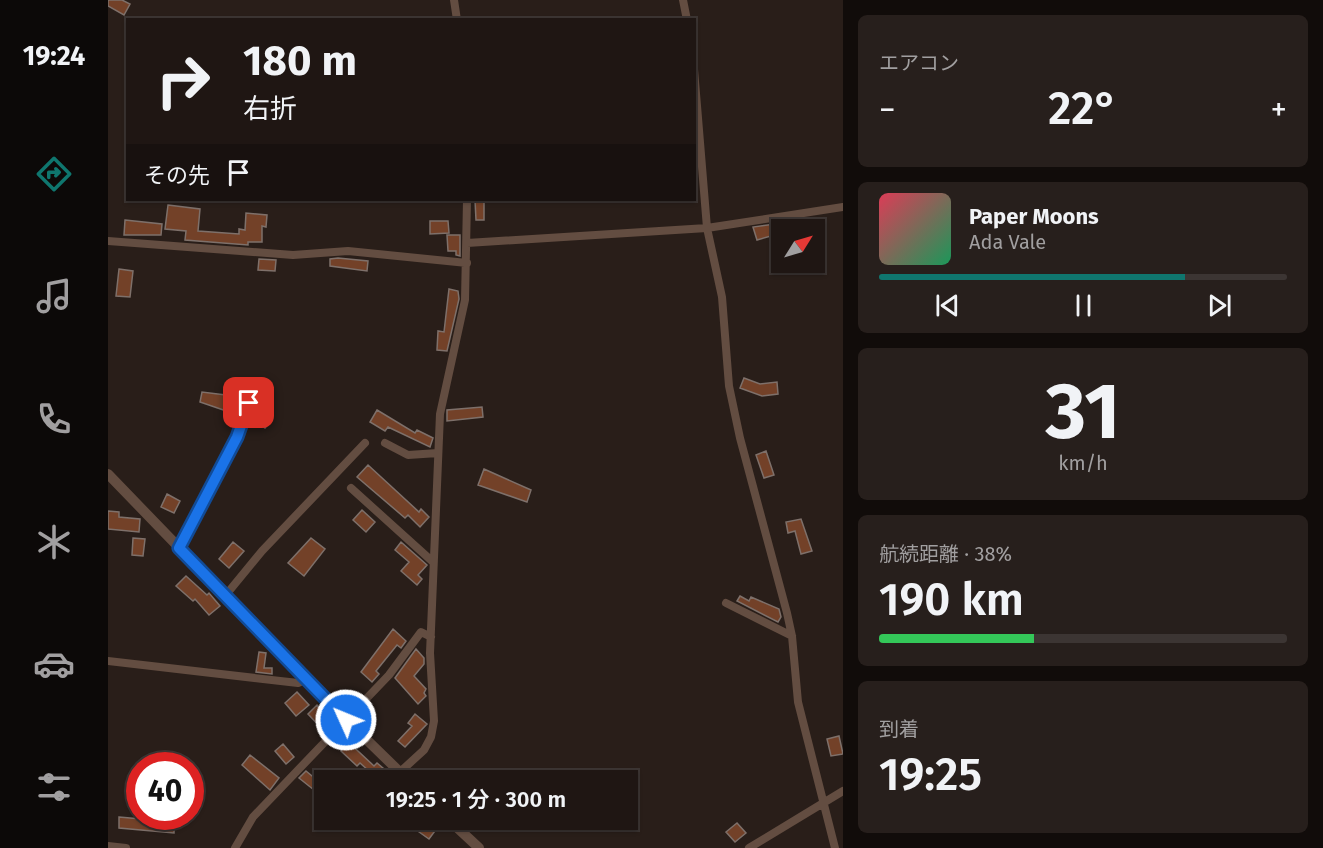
<!DOCTYPE html>
<html lang="ja">
<meta charset="utf-8">
<style>
:root{--surface:#1f1613;--page:#271f1c;--text:#f1f3f6;--muted:#a19fa0;--line:#3c3533;--accent:#0f766e}
body{margin:0;font-family:"Fira Sans","Noto Sans JP",sans-serif;background:var(--page);color:var(--text);height:100vh;display:flex;flex-direction:column;font-size:22px;white-space:nowrap}
*{box-sizing:border-box;margin:0}
p{font-size:20px;color:var(--muted)}
.icon{flex:none;width:33px;height:33px;fill:none;stroke:currentColor;stroke-width:2;stroke-linecap:round;stroke-linejoin:round}
.map{position:relative;flex:1;overflow:hidden}
.drawer{display:flex;flex-direction:column;gap:15px;padding:15px;background:#110c0a;width:480px}
.drawer>*{flex:none}
.guide{position:absolute;left:18px;top:18px;width:570px;height:183px;border-radius:0px;box-shadow:0 2px 4px #0004,0 0 0 2px var(--line);background:#1f1613;color:var(--text);overflow:hidden}
.needle{width:39px;rotate:53deg}
.buttons{position:absolute;left:663px;top:219px;display:grid;gap:12px}
.buttons a{display:grid;place-items:center;width:54px;height:54px;border-radius:0px;background:var(--surface);box-shadow:0 2px 4px #0004,0 0 0 2px var(--line);font-size:30px}
.speed{position:absolute;left:18px;top:752px;display:flex;gap:12px;font-size:30px;font-weight:700;text-align:center}
.speed>*{display:grid;place-content:center;width:78px;height:78px;border-radius:50%;background:var(--surface);box-shadow:0 2px 4px #0004,0 0 0 2px var(--line);line-height:1}
.speed .limit{border:9px solid #d22;background:#fff;color:#111}
.pin{position:absolute;display:grid;place-items:center;width:51px;height:51px;color:#fff;margin:-26px;border-radius:12px;box-shadow:0 3px 9px #0006}
.me{position:absolute;width:66px;margin:-33px;rotate:314deg;stroke-linejoin:round;filter:drop-shadow(0 0 4px #0008)}
.turn{display:flex;align-items:center;gap:21px;height:126px;padding:0 18px;font-size:27px}
.turn .icon{width:78px;height:78px;stroke-width:2.5}
.turn b{display:block;font-size:42px;line-height:51px}
.then{display:flex;align-items:center;height:57px;padding:0 18px;background:#0003;gap:12px;font-size:22px}
.big{font-size:45px;font-weight:600;line-height:1.1}
.drawer .tile{flex:1;display:flex;flex-direction:column;justify-content:center;gap:9px;min-width:0;padding:0 21px;border-radius:9px;background:var(--page)}
.drawer .dial{align-items:center;gap:0}
.dial b{font-size:78px;line-height:1}
.song{display:flex;align-items:center;gap:18px}
.cover{width:72px;height:72px;border-radius:9px;background:linear-gradient(135deg,hsl(350 70% 55%),hsl(150 70% 35%))}
.played{height:6px;border-radius:3px;background:linear-gradient(90deg,var(--accent) 75%,var(--line) 75%)}
.keys{display:flex;justify-content:space-around;direction:ltr}
.heat{display:flex;justify-content:space-between;align-items:center;font-size:33px;direction:ltr}
.charge{height:9px;border-radius:4px;background:linear-gradient(90deg,#34c759 38%,var(--line) 0)}
.trip{position:absolute;left:206px;top:770px;width:324px;height:60px;border-radius:0px;background:var(--surface);box-shadow:0 2px 4px #0004,0 0 0 2px var(--line);font-weight:600;line-height:60px;text-align:center}
main{display:flex;flex:1;min-height:0}
.tab-bar{display:flex;flex-direction:column;width:108px;justify-content:space-around;align-items:center;background:#0c0908;color:var(--muted)}
.tab-bar .icon{width:42px;height:42px}
.tab-bar .active{color:var(--accent)}
.tab-bar b{font-size:27px;color:var(--text)}
.map>svg:first-child{display:block}
.building{fill:#734128;stroke:#7e706a;stroke-width:1.5}
.lines{fill:none;stroke-linecap:round;stroke-linejoin:round}
.minor{stroke:#634d41;stroke-width:8}
.tertiary{stroke:#634d41;stroke-width:10}
.route-casing{stroke:#114b97;stroke-width:15}
.route{stroke:#1a73e8;stroke-width:10}
</style>
<main>
<nav class="tab-bar">
<b>19:24</b>
<svg class="icon active" aria-label="directions" viewBox="0 0 24 24"><path d="M12 3l9 9-9 9-9-9zM9 14v-3h6M13 9l2 2-2 2"/></svg>
<svg class="icon" aria-label="music" viewBox="0 0 24 24"><path d="M9 18V5l10-2v13"/><circle cx="6" cy="18" r="3"/><circle cx="16" cy="16" r="3"/></svg>
<svg class="icon" aria-label="phone" viewBox="0 0 24 24"><path d="M5 4h4l2 5-3 2q2 4 5 5l2-3 5 2v4C11 20 4 13 5 4z"/></svg>
<svg class="icon" aria-label="climate" viewBox="0 0 24 24"><path d="M12 3v18M4 7l16 10M4 17L20 7"/></svg>
<svg class="icon" aria-label="car" viewBox="0 0 24 24"><path d="M5 17H2v-5l4-1 3-4h7l3 4 3 1v5h-3M9 17h6M6 11h13"/><circle cx="7" cy="17" r="2"/><circle cx="17" cy="17" r="2"/></svg>
<svg class="icon" aria-label="filters" viewBox="0 0 24 24"><path d="M4 7h16M4 17h16"/><circle cx="9" cy="7" r="2"/><circle cx="15" cy="17" r="2"/></svg>
</nav>
<div class="map">
<svg width="735" height="848" viewBox="0 0 735 848">
<rect width="100%" height="100%" fill="#291e19"/>
<!-- building -->
<path class="building" d="M0,0H14L22,4L16,15L0,6Z
M367,200H376V220H368Z
M60,205L92,209L90,231L131,234V229L137,230L138,213L159,215L158,227L154,226V242H140V245L77,240L78,231L57,229Z
M17,220L54,224L53,235H16Z
M322,221H340L341,233L322,234Z
M667,224L670,234L649,240L645,227Z
M339,235H352V256L348,255V251H340Z
M230,258L260,261L259,271L222,266V259Z
M151,259L168,260L167,271L150,270Z
M11,269L25,271L22,297L8,296Z
M341,289L350,291L351,299L339,351L329,350L330,331L336,332Z
M636,378L652,384L669,382L670,394L654,396L632,388Z
M136,386L149,393L146,399L140,397L136,399L130,415L92,402L94,392L118,395L129,400Z
M146,407L164,418L157,428L143,419Z
M374,407L375,417L339,421V410Z
M269,410L307,433L309,430L325,438L322,447L280,427L277,431L262,422Z
M658,451L666,475L656,478L648,455Z
M260,465L311,512L313,509L321,517L312,527L300,515L297,518L249,477Z
M376,469L423,490L419,502L370,485Z
M59,494L72,501L66,513L53,507Z
M254,510L267,522L258,532L245,520Z
M0,511L11,512V517L32,519L31,532L0,529Z
M693,519L704,551L693,554L687,531L680,533L678,522Z
M25,538L37,539L35,556L24,555Z
M203,538L217,549L196,576L180,563Z
M125,542L136,551L121,568L111,559Z
M293,542L319,565L310,575L314,579L309,585L293,571L301,562L287,550Z
M78,576L99,595L101,593L112,606L101,615L87,599L85,601L68,586Z
M632,596L641,601L643,597L671,609L673,617L670,622L629,601Z
M285,629L298,641L293,648L289,645L268,671L271,674L264,682L253,672Z
M308,649L316,658V664L306,676L318,689L316,693L318,696L310,704L287,678Z
M151,652L158,653L156,668H164V674L148,672Z
M189,692L201,705L188,716L177,703Z
M209,705L224,722L215,730L200,714Z
M307,714L319,724L297,747L290,741L304,726L300,723Z
M731,736L735,754L723,756L719,739Z
M235,737L266,766L269,763L289,780H271L252,763L249,766L233,751L235,749L229,742Z
M175,744L186,757L178,764L167,751Z
M142,755L171,778L162,790L134,765Z
M198,771L216,786L211,794L191,778Z
M11,817L66,822V833L11,828Z
M293,819H326L332,824L321,839Z
M629,823L638,833L627,842L618,832Z"/>
<g class="lines">
<!-- minor -->
<path class="minor" d="M346,0L349,20
M575,0L579,20
M586,69L599,228L614,297L621,386L632,438L679,613L684,636L690,702L727,848
M0,241L185,255L240,251L359,263
M359,243L599,228L735,207
M277,443L300,455L330,453
M243,488L325,562
M71,548L130,437L141,403
M117,596L154,551L257,443
M618,603L684,636
M0,661L190,683L197,680
M292,772L316,750L323,737L326,721L322,653L332,414L357,300L359,200
M0,846L18,848
M127,848L145,817L281,675L313,632L323,637
M641,848L735,791"/>
<!-- tertiary -->
<path class="tertiary" d="M0,474L223,705L300,780
M340,819L371,848"/>
</g>
<g class="lines">
<defs>
<path id="route" d="M141,403L129,437L71,548L238,720"/>
</defs>
<!-- route casing -->
<use href="#route" class="route-casing"/>
<!-- route -->
<use href="#route" class="route"/>
</g>
</svg>
<div class="buttons">
<a><svg class="needle" viewBox="-14 -14 28 28"><path d="M0-13l5 13h-10z" fill="#e53935"/><path d="M0 13l5-13h-10z" fill="#a19fa0"/></svg></a>
</div>
<div class="speed"><div class="limit">40</div></div>
<div class="pin" style="left:141px;top:403px;background:#d93025"><svg class="icon" aria-label="arrive" viewBox="0 0 24 24"><path d="M6 21V4h12l-3 4 3 4H6"/></svg></div>
<svg class="me" style="left:238px;top:720px" viewBox="-20 -20 40 40"><circle r="17" fill="#1a73e8" stroke="#fff" stroke-width="3"/><path d="M0-11L8 9 0 5-8 9z" fill="#fff"/></svg>
<div class="trip">19:25 · 1 分 · 300 m</div>
<div class="guide">
<div class="turn"><svg class="icon" aria-label="right" viewBox="0 0 24 24"><path d="M7 20v-9h11M14 6l5 5-5 5"/></svg><div><b>180 m</b>右折</div></div>
<div class="then">その先<svg class="icon" aria-label="arrive" viewBox="0 0 24 24"><path d="M6 21V4h12l-3 4 3 4H6"/></svg></div>
</div>
</div>
<section class="drawer">
<div class="tile"><p>エアコン</p>
<div class="heat"><a>−</a><b class="big">22°</b><a>+</a></div>
</div>
<div class="tile">
<div class="song"><i class="cover"></i><div><b>Paper Moons</b><p>Ada Vale</p></div></div>
<div class="played"></div>
<div class="keys"><svg class="icon" aria-label="previous" viewBox="0 0 24 24"><path d="M18 5L8 12l10 7zM5 5v14"/></svg><svg class="icon" aria-label="pause" viewBox="0 0 24 24"><path d="M8 5v14M16 5v14"/></svg><svg class="icon" aria-label="next" viewBox="0 0 24 24"><path d="M6 5l10 7-10 7zM19 5v14"/></svg></div>
</div>
<div class="tile dial"><b>31</b><p>km/h</p></div>
<div class="tile"><p>航続距離 · 38%</p><b class="big">190 km</b><div class="charge"></div></div>
<div class="tile"><p>到着</p><b class="big">19:25</b></div>
</section>
</main>
